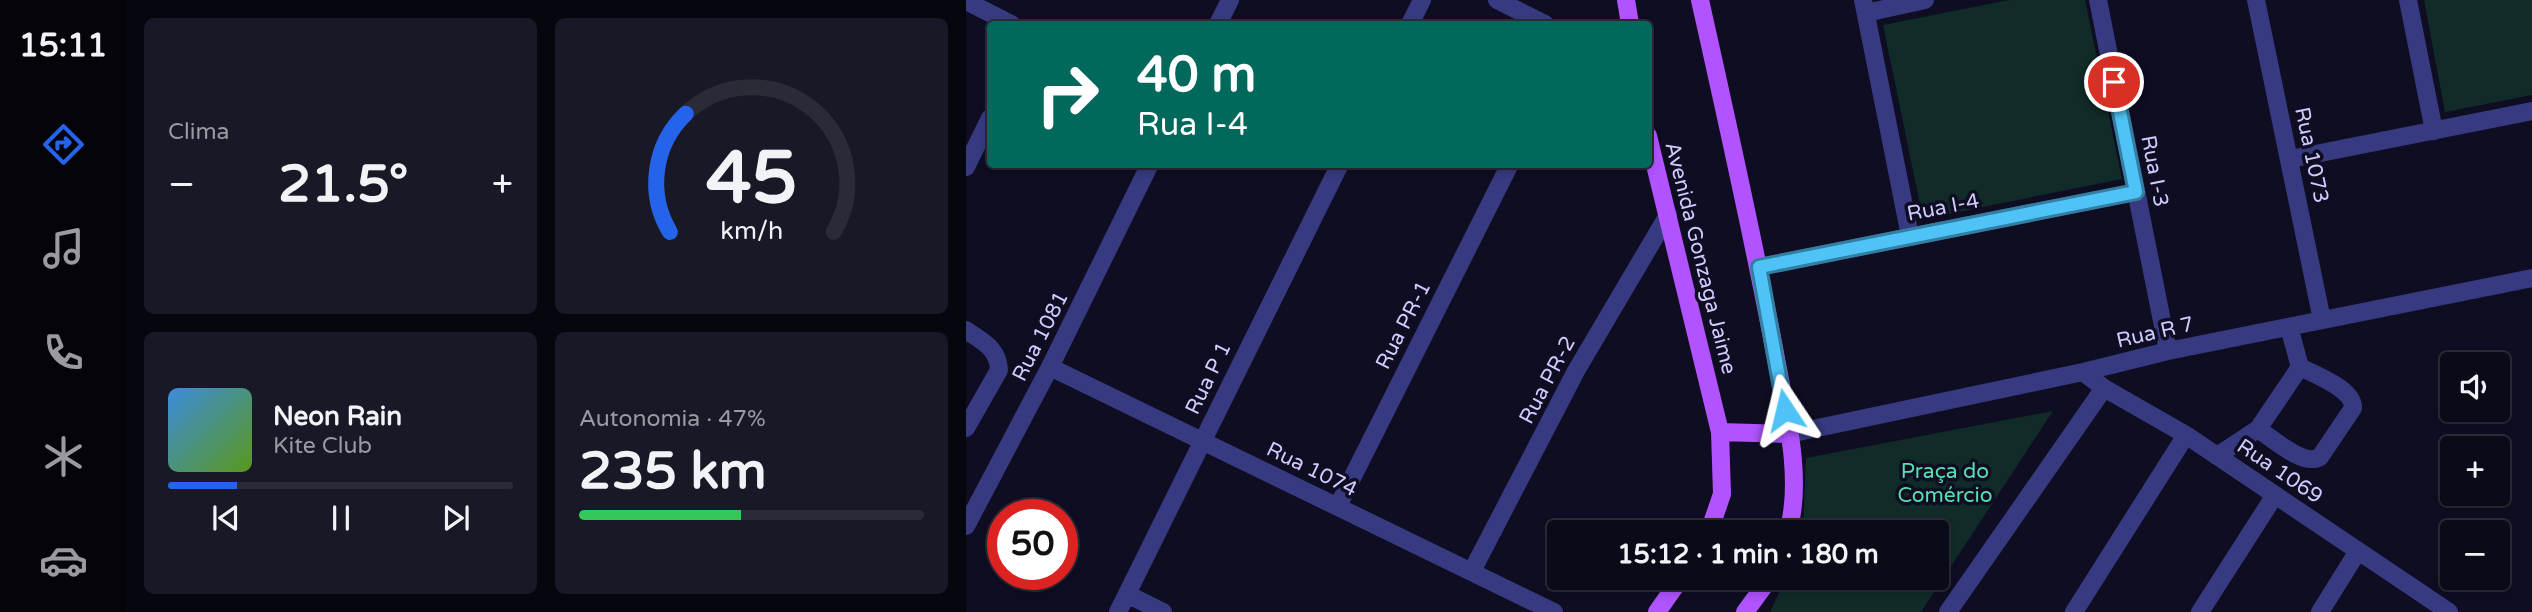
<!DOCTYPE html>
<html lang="pt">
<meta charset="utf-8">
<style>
:root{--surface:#0b0a19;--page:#191826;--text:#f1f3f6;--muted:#9a9aa2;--line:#2b2b38;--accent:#2563eb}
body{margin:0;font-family:"Varela Round",sans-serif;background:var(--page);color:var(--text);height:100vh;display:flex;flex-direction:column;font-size:26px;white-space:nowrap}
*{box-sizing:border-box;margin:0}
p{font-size:23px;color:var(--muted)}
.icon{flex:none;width:38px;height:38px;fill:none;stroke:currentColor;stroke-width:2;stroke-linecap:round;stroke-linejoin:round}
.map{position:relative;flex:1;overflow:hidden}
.side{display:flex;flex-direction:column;gap:18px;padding:18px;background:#06060e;width:840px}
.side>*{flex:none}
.guide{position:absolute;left:21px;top:21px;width:665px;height:147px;border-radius:7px;box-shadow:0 4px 10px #0003,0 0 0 2px var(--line);background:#00695c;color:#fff;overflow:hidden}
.controls{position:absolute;left:1474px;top:352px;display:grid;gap:14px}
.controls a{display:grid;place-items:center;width:70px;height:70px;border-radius:7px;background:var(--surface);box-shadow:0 4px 10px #0003,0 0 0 2px var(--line);font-size:35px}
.speed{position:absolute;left:21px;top:499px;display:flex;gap:14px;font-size:35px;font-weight:700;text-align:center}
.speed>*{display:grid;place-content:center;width:91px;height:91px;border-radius:50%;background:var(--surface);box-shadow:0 4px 10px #0003,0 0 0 2px var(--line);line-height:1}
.speed .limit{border:10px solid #d22;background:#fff;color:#111}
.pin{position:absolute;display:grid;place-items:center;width:60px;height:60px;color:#fff;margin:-30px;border:4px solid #fff;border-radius:50%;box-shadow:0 2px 7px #0007}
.me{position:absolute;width:77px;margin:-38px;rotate:350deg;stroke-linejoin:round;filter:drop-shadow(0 0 5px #0008)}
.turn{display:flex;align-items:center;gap:24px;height:147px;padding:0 35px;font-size:32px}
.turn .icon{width:91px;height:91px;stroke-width:2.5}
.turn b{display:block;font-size:49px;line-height:60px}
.big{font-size:52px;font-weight:700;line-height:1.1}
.side .tile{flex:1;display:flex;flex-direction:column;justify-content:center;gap:10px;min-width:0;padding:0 24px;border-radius:10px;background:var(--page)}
.side .dial{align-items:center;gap:0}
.dial svg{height:182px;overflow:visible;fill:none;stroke:var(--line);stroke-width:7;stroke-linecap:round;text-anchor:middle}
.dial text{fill:var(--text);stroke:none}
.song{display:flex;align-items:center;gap:21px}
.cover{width:84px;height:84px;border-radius:10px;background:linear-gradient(135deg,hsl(210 70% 55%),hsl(90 70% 35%))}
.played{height:7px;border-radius:4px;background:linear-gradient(90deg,var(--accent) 20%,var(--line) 20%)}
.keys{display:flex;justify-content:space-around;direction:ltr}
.heat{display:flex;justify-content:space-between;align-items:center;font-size:38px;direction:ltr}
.charge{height:10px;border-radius:5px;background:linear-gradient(90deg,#34c759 47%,var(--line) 0)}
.side .tiles{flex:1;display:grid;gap:18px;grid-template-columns:repeat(2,1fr)}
.trip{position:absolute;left:581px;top:520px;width:402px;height:70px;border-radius:7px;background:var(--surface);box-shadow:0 4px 10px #0003,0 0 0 2px var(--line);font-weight:700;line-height:70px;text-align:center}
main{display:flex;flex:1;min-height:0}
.tab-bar{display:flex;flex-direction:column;width:126px;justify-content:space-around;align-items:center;background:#04040a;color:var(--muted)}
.tab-bar .icon{width:49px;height:49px}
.tab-bar .active{color:var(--accent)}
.tab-bar b{font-size:32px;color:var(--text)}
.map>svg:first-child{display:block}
.green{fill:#102b28}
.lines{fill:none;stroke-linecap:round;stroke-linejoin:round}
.minor{stroke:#373a80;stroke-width:18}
.major{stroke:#b153ff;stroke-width:18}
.route-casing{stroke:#337fa1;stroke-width:18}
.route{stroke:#4fc3f7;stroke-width:12}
.labels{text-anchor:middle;stroke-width:7;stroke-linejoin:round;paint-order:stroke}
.street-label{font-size:21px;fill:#ceccff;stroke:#0f0d21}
.park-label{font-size:21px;fill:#58e0b3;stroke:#0f0d21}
</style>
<main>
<nav class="tab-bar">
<b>15:11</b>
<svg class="icon active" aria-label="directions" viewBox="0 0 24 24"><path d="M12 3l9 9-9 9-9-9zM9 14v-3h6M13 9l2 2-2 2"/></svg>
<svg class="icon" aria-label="music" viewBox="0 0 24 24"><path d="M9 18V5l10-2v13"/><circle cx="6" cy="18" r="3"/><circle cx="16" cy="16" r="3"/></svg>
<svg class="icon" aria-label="phone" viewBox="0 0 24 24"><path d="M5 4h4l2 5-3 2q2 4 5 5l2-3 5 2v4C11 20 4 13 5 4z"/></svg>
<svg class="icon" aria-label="climate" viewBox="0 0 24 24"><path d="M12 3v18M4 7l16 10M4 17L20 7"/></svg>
<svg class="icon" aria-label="car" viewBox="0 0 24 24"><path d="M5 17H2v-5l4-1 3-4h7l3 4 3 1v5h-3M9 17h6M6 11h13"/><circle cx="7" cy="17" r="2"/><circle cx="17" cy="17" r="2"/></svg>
</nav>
<section class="side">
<div class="tiles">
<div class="tile"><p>Clima</p>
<div class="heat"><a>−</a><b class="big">21.5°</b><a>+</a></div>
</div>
<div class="tile dial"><svg viewBox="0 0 100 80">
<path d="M14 69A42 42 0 1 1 86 69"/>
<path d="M14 69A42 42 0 0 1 21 17" stroke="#2563eb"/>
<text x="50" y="56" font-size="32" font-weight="700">45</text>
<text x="50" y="72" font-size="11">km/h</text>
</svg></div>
<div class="tile">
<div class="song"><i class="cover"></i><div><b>Neon Rain</b><p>Kite Club</p></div></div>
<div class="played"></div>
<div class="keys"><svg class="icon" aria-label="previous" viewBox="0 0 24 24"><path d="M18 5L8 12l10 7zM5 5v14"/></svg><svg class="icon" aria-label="pause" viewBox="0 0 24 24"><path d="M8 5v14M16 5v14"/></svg><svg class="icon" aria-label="next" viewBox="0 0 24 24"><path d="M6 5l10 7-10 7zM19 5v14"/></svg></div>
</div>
<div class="tile"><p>Autonomia · 47%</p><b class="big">235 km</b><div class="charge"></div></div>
</div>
</section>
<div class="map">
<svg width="1566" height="612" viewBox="0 0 1566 612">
<rect width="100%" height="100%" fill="#0f0d21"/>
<!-- green -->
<path class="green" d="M1043,0H1119L1156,179L957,219L917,25Z
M1458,0H1566V95L1479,112Z
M1087,411L955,612H804L820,578H971V532H837L840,458Z"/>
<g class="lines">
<!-- minor -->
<path class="minor" d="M531,0L579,24
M897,0L944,236
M1132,0L1202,351
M1290,0L1356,320
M1442,0L1468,131
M0,1L45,24
M900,13L959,0
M252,24L264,0
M444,24L456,0
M1324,159L1566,111
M0,167L24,118
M793,267L1170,192
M0,330C17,342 32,348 33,370L0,428
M84,367L588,612
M1117,372L1138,388L1220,435L1483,612
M1292,429C1307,439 1338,467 1354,457L1387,408C1388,389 1350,375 1334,367L1323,327
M823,434L1117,372L1202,351L1566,278
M1251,456L1292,429L1334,367
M372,506L544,164
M0,526L84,367L184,164
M506,571L610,371L702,215
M161,594L197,612
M152,612L374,164
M982,612L1138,388
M1108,612L1220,435
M1234,612L1309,495
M1354,612L1392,551"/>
<!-- major -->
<path class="major" d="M660,0L664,24
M734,0C760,116 786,232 808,348C818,405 838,476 822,532
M682,136L754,432L756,494L743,532
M754,432L823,434
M691,612L715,578
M779,612L804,578"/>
</g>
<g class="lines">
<defs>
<path id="route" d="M819,410L793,267L1170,192L1148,82"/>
</defs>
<!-- route casing -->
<use href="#route" class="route-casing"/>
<!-- route -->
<use href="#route" class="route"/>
</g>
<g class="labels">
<!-- street labels -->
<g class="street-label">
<text transform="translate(1346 155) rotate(78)" y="7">Rua 1073</text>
<text transform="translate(1189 171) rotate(79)" y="7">Rua I-3</text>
<text transform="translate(977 207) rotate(-11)" y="7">Rua I-4</text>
<text transform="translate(735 258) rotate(76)" y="7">Avenida Gonzaga Jaime</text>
<text transform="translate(437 325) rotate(-63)" y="7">Rua PR-1</text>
<text transform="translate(1189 332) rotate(-13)" y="7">Rua R 7</text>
<text transform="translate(74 336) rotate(-63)" y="7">Rua 1081</text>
<text transform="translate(242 378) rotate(-64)" y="7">Rua P 1</text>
<text transform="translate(581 380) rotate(-62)" y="7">Rua PR-2</text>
<text transform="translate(346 469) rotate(26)" y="7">Rua 1074</text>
<text transform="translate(1314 471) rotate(34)" y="7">Rua 1069</text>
</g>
<!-- park labels -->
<g class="park-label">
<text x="979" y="478">Praça do<tspan x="979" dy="24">Comércio</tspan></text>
</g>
</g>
</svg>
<div class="controls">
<a><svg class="icon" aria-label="sound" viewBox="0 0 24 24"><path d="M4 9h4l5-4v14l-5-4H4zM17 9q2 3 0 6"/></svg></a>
<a>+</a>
<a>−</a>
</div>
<div class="speed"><div class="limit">50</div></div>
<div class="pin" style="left:1148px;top:82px;background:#d93025"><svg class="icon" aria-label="arrive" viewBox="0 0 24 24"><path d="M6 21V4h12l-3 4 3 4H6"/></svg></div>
<svg class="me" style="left:819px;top:410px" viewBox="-20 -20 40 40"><path d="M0-17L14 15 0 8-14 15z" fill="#4fc3f7" stroke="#fff" stroke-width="4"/></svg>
<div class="trip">15:12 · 1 min · 180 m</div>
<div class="guide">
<div class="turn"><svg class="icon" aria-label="right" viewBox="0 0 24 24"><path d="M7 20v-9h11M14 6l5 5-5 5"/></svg><div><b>40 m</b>Rua I-4</div></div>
</div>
</div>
</main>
